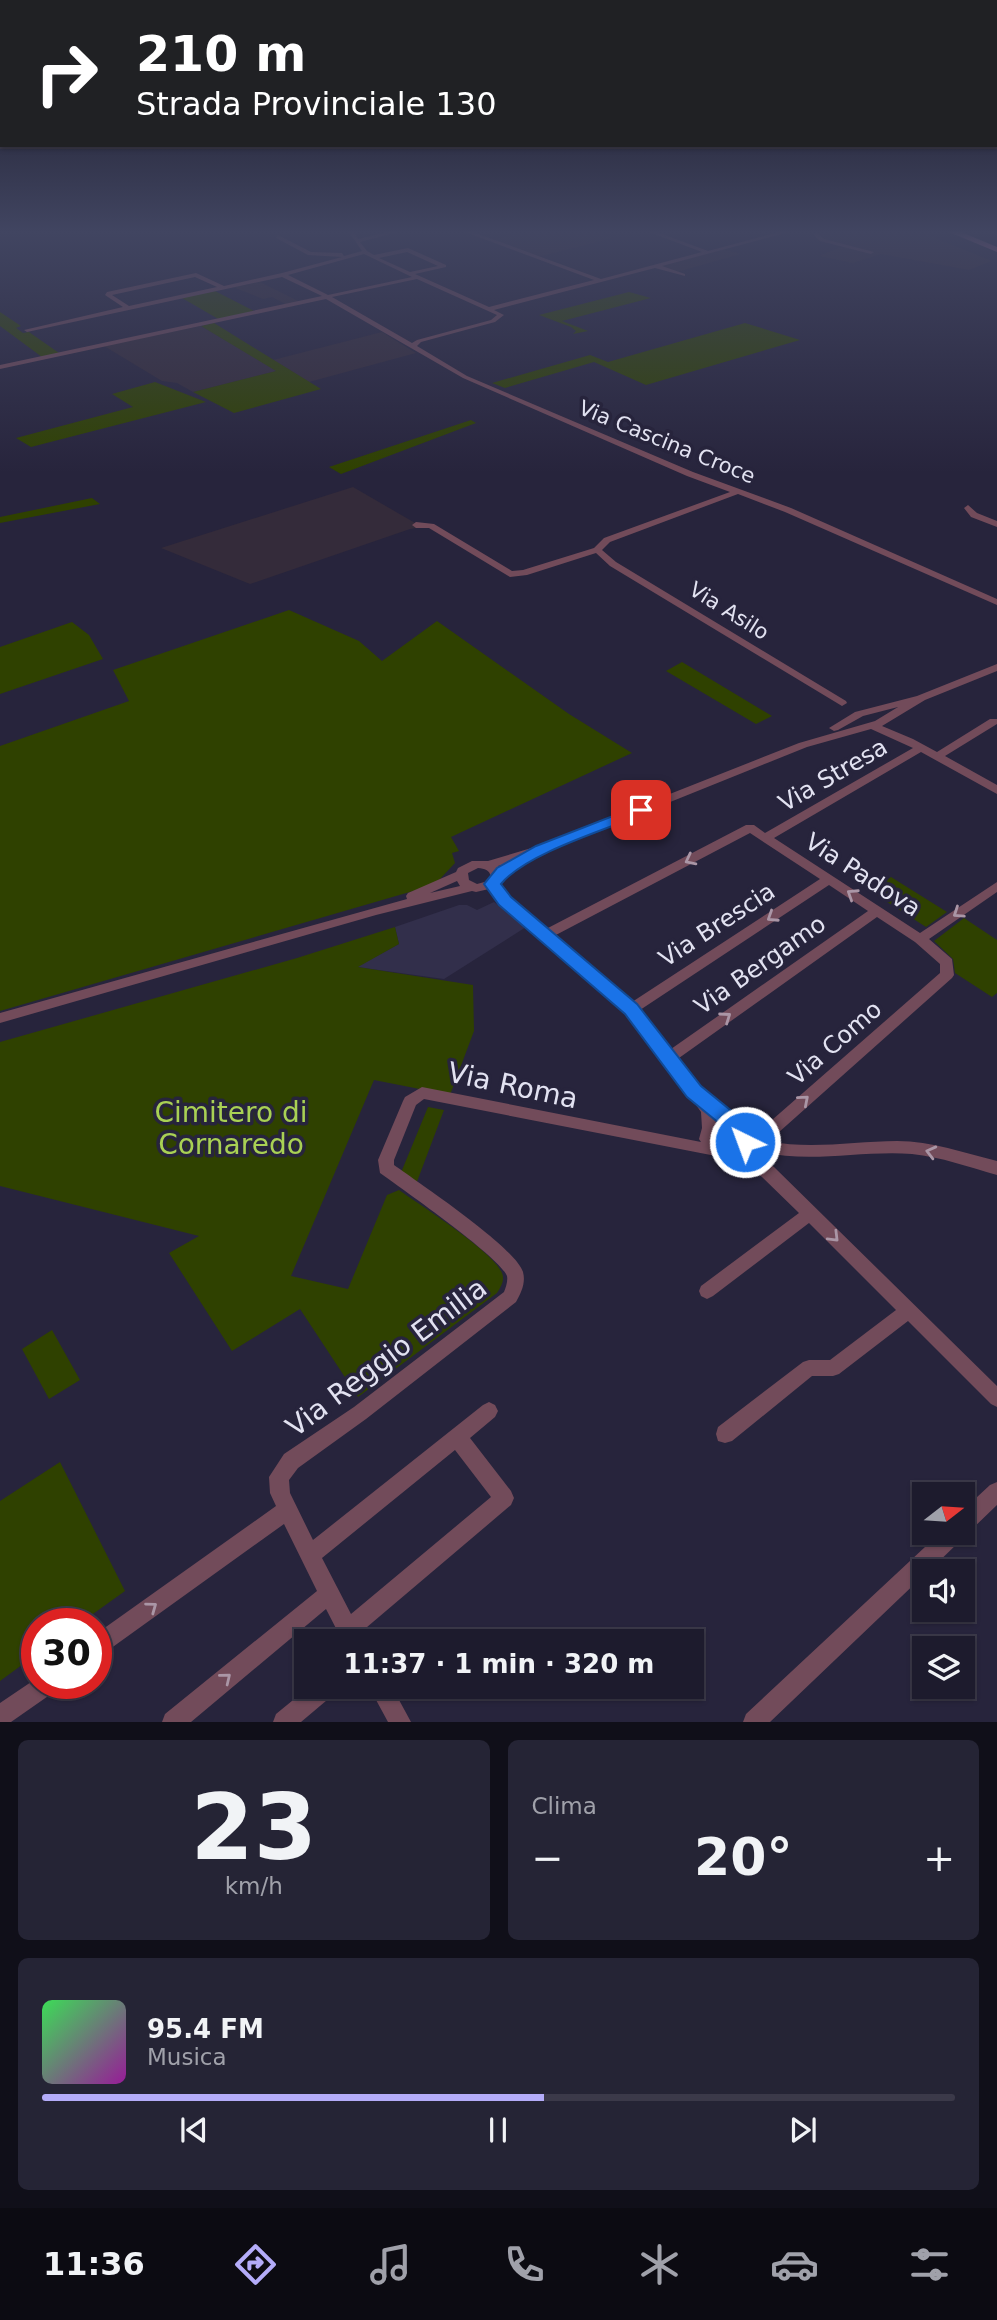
<!DOCTYPE html>
<html lang="it">
<meta charset="utf-8">
<style>
:root{--surface:#1d1b2d;--page:#252435;--text:#f1f3f6;--muted:#a0a1aa;--line:#3b3949;--accent:#b4acf9}
body{margin:0;font-family:"DejaVu Sans",sans-serif;background:var(--page);color:var(--text);height:100vh;display:flex;flex-direction:column;font-size:26px;white-space:nowrap}
*{box-sizing:border-box;margin:0}
p{font-size:23px;color:var(--muted)}
.icon{flex:none;width:38px;height:38px;fill:none;stroke:currentColor;stroke-width:2;stroke-linecap:round;stroke-linejoin:round}
.map{position:relative;height:1722px;overflow:hidden}
.drawer{display:flex;flex-direction:column;gap:18px;padding:18px;background:#100f19;flex:1}
.drawer>*{flex:none}
.top-card{position:absolute;left:0px;top:0px;width:998px;height:147px;box-shadow:0 2px 5px #0004,0 0 0 2px var(--line);background:#202124;color:#fff;overflow:hidden}
.needle{width:46px;rotate:73deg}
.tools{position:absolute;left:912px;top:1482px;display:grid;gap:14px}
.tools a{display:grid;place-items:center;width:63px;height:63px;border-radius:0px;background:var(--surface);box-shadow:0 2px 5px #0004,0 0 0 2px var(--line);font-size:35px}
.speed{position:absolute;left:21px;top:1608px;display:flex;gap:14px;font-size:35px;font-weight:700;text-align:center}
.speed>*{display:grid;place-content:center;width:91px;height:91px;border-radius:50%;background:var(--surface);box-shadow:0 2px 5px #0004,0 0 0 2px var(--line);line-height:1}
.speed .limit{border:10px solid #d22;background:#fff;color:#111}
.pin{position:absolute;display:grid;place-items:center;width:60px;height:60px;color:#fff;margin:-30px;border-radius:14px;box-shadow:0 4px 10px #0006}
.me{position:absolute;width:77px;margin:-38px;rotate:318deg;stroke-linejoin:round;filter:drop-shadow(0 0 5px #0008)}
.turn{display:flex;align-items:center;gap:24px;height:147px;padding:0 21px;font-size:32px}
.turn .icon{width:91px;height:91px;stroke-width:2.5}
.turn b{display:block;font-size:49px;line-height:60px}
.big{font-size:52px;font-weight:800;line-height:1.1}
.drawer .widget{flex:1;display:flex;flex-direction:column;justify-content:center;gap:10px;min-width:0;padding:0 24px;border-radius:10px;background:var(--page)}
.drawer .dial{align-items:center;gap:0}
.dial b{font-size:91px;line-height:1}
.song{display:flex;align-items:center;gap:21px}
.cover{width:84px;height:84px;border-radius:10px;background:linear-gradient(135deg,hsl(130 70% 55%),hsl(300 70% 35%))}
.played{height:7px;border-radius:4px;background:linear-gradient(90deg,var(--accent) 55%,var(--line) 55%)}
.keys{display:flex;justify-content:space-around;direction:ltr}
.heat{display:flex;justify-content:space-between;align-items:center;font-size:38px;direction:ltr}
.drawer .tiles{flex:1;display:grid;gap:18px;grid-template-columns:1fr 1fr}
.widget:last-child{grid-column:span 2}
.trip{position:absolute;left:294px;top:1629px;width:410px;height:70px;border-radius:0px;background:var(--surface);box-shadow:0 2px 5px #0004,0 0 0 2px var(--line);font-weight:800;line-height:70px;text-align:center}
.tabs{display:flex;height:112px;justify-content:space-around;align-items:center;background:#0c0b12;color:var(--muted)}
.tabs .icon{width:49px;height:49px}
.tabs .active{color:var(--accent)}
.tabs b{font-size:32px;color:var(--text)}
.map>svg:first-child{display:block}
.built{fill:#322f4b}
.industrial{fill:#342b3a}
.green{fill:#2f4100}
.lines{fill:none;stroke-linecap:round;stroke-linejoin:round}
.minor{fill:#724b5a;fill-rule:evenodd}
.highway{fill:#d8779e;fill-rule:evenodd}
.rail-casing{stroke:#9594a6;stroke-width:2.5}
.rail{stroke:#27243c;stroke-width:2;stroke-dasharray:5;stroke-linecap:butt}
.oneway{stroke:#aa96a6}
.route{fill:#1a73e8;stroke:#114b97;stroke-width:2}
.labels{text-anchor:middle;stroke-width:7;stroke-linejoin:round;paint-order:stroke}
.far-street-label{font-size:21px;fill:#e2e2f1;stroke:#27243c}
.street-label{font-size:24px;fill:#e2e2f1;stroke:#27243c}
.near-street-label{font-size:28px;fill:#e2e2f1;stroke:#27243c}
.near-park-label{font-size:28px;fill:#a9d154;stroke:#27243c}
</style>
<div class="map">
<svg width="997" height="1722" viewBox="0 0 997 1722">
<rect width="100%" height="100%" fill="#27243c"/>
<!-- built -->
<path class="built" d="M494,902L526,927L444,979L357,967L399,944L395,927L459,905H467L477,910Z"/>
<!-- industrial -->
<path class="industrial" d="M524,232H614L604,235L613,238L538,257L492,240Z
M826,232H932L928,235L992,261L969,270L881,254L853,263L819,256L843,246L820,238L819,234Z
M723,249L741,254L677,272L657,266Z
M260,282L300,302L291,307L272,297L263,299L233,287Z
M201,326L277,371L193,392L177,383L162,381L104,346Z
M382,332L416,353L309,382L273,360Z
M353,487L422,527L410,529L250,584L161,548Z"/>
<!-- green -->
<path class="green" d="M215,291L256,312L220,320L182,298Z
M629,292L651,298L562,321L588,331L573,334L576,331L571,327L539,315Z
M0,312L21,326L16,328L23,333L29,332L59,353L42,357L0,326Z
M214,323L321,389L234,413L193,392L276,371L201,326Z
M745,323L800,340L646,385L594,362L505,388L492,383L590,355L608,362Z
M155,382L206,402L31,447L16,438L133,407L112,394Z
M471,420L476,423L341,474L329,467Z
M92,498L100,504L0,523V517Z
M289,610L359,641L382,661L437,621L569,714L632,753L451,837L459,851L452,853L455,863L440,879L427,887L0,1011V746L129,701L113,670Z
M72,622L89,635L103,659L0,694V647Z
M682,662L772,716L756,724L666,671Z
M891,877L947,912L926,927L870,891Z
M964,918L997,940V993L992,997L955,973L953,959L934,941Z
M395,927L399,944L358,967L473,985L474,1031L450,1095L374,1080L291,1276L348,1289L387,1195L399,1190C420,1205 494,1252 502,1273C505,1280 501,1287 497,1293L358,1397L300,1309L232,1351L169,1253L199,1236L0,1186V1042L297,958Z
M428,1107L444,1110L415,1187L400,1175Z
M52,1330L80,1380L49,1399L22,1349Z
M60,1462L125,1591L79,1624H37V1654L0,1681V1501Z"/>
<g class="lines">
<!-- minor -->
<path class="minor" d="M349,232H354L358,239L387,232H398L360,242L367,251L374,255L408,248L446,265V267L415,274L489,307L594,280L465,232H473L601,279L702,252L649,232H657L708,251L779,232H789L662,266L685,274V276L655,268L494,310L504,315L495,322L421,342L417,346L467,376L693,472L791,508L997,599V605L785,512L738,494L610,542L602,550L616,562L846,701L847,703L842,706L610,566L596,553L527,575L510,577L429,528H416L412,525L416,522L434,524L512,571L523,570L594,548L604,538L730,492L687,476L463,378L326,299L0,369V365L322,296L282,277L27,332L24,330L123,307L105,295L107,292L196,273L224,286L282,273L342,257L308,255L276,238L278,235L311,252L342,253L344,256L362,251ZM407,252L438,266L410,272L379,258ZM364,254L412,277L328,295L288,275ZM195,277L217,287L129,306L112,295ZM417,279L497,315L491,320L417,340L412,343L332,297Z
M816,232L824,239L874,252L871,254L820,241L813,234Z
M968,505L977,513L997,521V527L971,517L964,508Z
M997,664V671L925,700L882,726L913,739L937,752L990,719H997V724L945,756L997,785V794L921,752L774,838L920,933L997,882V892L929,939L952,959L954,975L952,978L769,1141C810,1150 855,1141 897,1141C932,1141 964,1153 997,1161V1175C969,1167 941,1157 912,1154C859,1150 806,1165 754,1150L749,1153L757,1155L774,1167L997,1386V1407L991,1404L908,1321L839,1374L833,1376H812L732,1441L725,1443L718,1441L716,1434L718,1427L803,1362L809,1360H830L896,1310L809,1223L713,1296L707,1299L701,1296L699,1291L701,1286L799,1213L762,1177L747,1165L721,1157L424,1099L416,1105L394,1160V1165C419,1183 515,1247 523,1272C526,1283 521,1293 516,1302L366,1419L298,1468L289,1480L290,1493L313,1540L483,1405L489,1402L495,1405L498,1411L495,1417L470,1438L511,1491L514,1498L511,1505L360,1633L364,1642H343L326,1609L191,1722H162L165,1714L317,1591L284,1524L103,1654L96,1657V1634L276,1506L270,1493L269,1477L284,1454L354,1407L504,1292C506,1287 508,1281 507,1276C500,1257 402,1189 380,1173L378,1160L403,1101L405,1097L422,1087L701,1142L699,1139L702,1128L701,1112L665,1061L626,1013L539,939L501,904L489,889L476,892L472,891L376,915L0,1023V1013L407,899L406,896L408,893L456,872L458,868L472,861H488L538,846L799,743L875,721L898,707L863,716L838,730L834,731L829,728L855,712L917,696ZM871,729L913,748L765,833L754,825H746L546,929L509,898L499,884L503,877L498,866L546,852L807,747ZM750,833L820,879L632,1002L554,936ZM478,868C485,869 489,869 491,877L488,881L477,884L469,880L468,873ZM457,881L460,886L430,893ZM829,885L868,911L671,1049L640,1010ZM877,917L915,942L940,964V973L755,1135C740,1127 740,1113 717,1120L713,1107L679,1058ZM726,1129L736,1137V1143L729,1147L718,1144L715,1138L716,1132ZM455,1450L491,1497L351,1614L322,1558Z
M997,1482V1505L969,1532L963,1534L961,1540L928,1572H924V1575L770,1722H743L746,1714L940,1533H962V1511L990,1485Z
M37,1678V1684H56L54,1692L11,1722H0V1703Z
M309,1687H336L333,1695L301,1722H273L276,1714Z
M369,1687H392L411,1722H388Z"/>
<!-- highway -->
<path class="highway" d="M949,232H961L997,247V252Z"/>
<defs>
<path id="rail" d="M994,232L997,234"/>
</defs>
<!-- rail casing -->
<use href="#rail" class="rail-casing"/>
<!-- rail -->
<use href="#rail" class="rail"/>
</g>
<!-- one-way arrows -->
<defs><path id="oneway-chevron" d="M-2-3.5L2.5 0L-2 3.5" fill="none" stroke-width="1.6" stroke-linecap="round" stroke-linejoin="round" transform="scale(1.75)"/></defs>
<g class="oneway">
<use href="#oneway-chevron" transform="translate(690 860) rotate(153)"/>
<use href="#oneway-chevron" transform="translate(852 894) rotate(-147)"/>
<use href="#oneway-chevron" transform="translate(958 913) rotate(146)"/>
<use href="#oneway-chevron" transform="translate(772 917) rotate(147)"/>
<use href="#oneway-chevron" transform="translate(726 1017) rotate(-35)"/>
<use href="#oneway-chevron" transform="translate(804 1100) rotate(-41)"/>
<use href="#oneway-chevron" transform="translate(931 1152) rotate(-166)"/>
<use href="#oneway-chevron" transform="translate(834 1237) rotate(45)"/>
<use href="#oneway-chevron" transform="translate(152 1607) rotate(-36)"/>
<use href="#oneway-chevron" transform="translate(226 1678) rotate(-39)"/>
</g>
<!-- sky -->
<linearGradient id="sky" x2="0" y2="1"><stop stop-color="#151421"/><stop offset="0.49" stop-color="#414561"/><stop offset="1" stop-color="#414561" stop-opacity="0"/></linearGradient>
<rect width="997" height="473" fill="url(#sky)"/>
<!-- route -->
<path class="route" d="M641,805L649,810L646,813C608,829 526,853 501,884L511,897L637,1004L701,1086L745,1122L755,1142L752,1147L745,1150L738,1147L731,1133L687,1097L625,1014L499,905L484,884L497,868L536,846Z"/>
<g class="labels">
<!-- far-street labels -->
<g class="far-street-label">
<text transform="translate(667 442) rotate(22)" y="7">Via Cascina Croce</text>
<text transform="translate(729 611) rotate(32)" y="7">Via Asilo</text>
</g>
<!-- street labels -->
<g class="street-label">
<text transform="translate(833 775) rotate(-30)" y="8">Via Stresa</text>
<text transform="translate(863 875) rotate(33)" y="8">Via Padova</text>
<text transform="translate(717 925) rotate(-33)" y="8">Via Brescia</text>
<text transform="translate(760 965) rotate(-35)" y="8">Via Bergamo</text>
<text transform="translate(835 1043) rotate(-41)" y="8">Via Como</text>
</g>
<!-- near-street labels -->
<g class="near-street-label">
<text transform="translate(513 1085) rotate(12)" y="10">Via Roma</text>
<text transform="translate(386 1357) rotate(-37)" y="10">Via Reggio Emilia</text>
</g>
<!-- near-park labels -->
<g class="near-park-label">
<text x="231" y="1122">Cimitero di<tspan x="231" dy="32">Cornaredo</tspan></text>
</g>
</g>
</svg>
<div class="tools">
<a><svg class="needle" viewBox="-14 -14 28 28"><path d="M0-13l5 13h-10z" fill="#e53935"/><path d="M0 13l5-13h-10z" fill="#a0a1aa"/></svg></a>
<a><svg class="icon" aria-label="sound" viewBox="0 0 24 24"><path d="M4 9h4l5-4v14l-5-4H4zM17 9q2 3 0 6"/></svg></a>
<a><svg class="icon" aria-label="layers" viewBox="0 0 24 24"><path d="M12 4l9 5-9 5-9-5zM3 14l9 5 9-5"/></svg></a>
</div>
<div class="speed"><div class="limit">30</div></div>
<div class="pin" style="left:641px;top:810px;background:#d93025"><svg class="icon" aria-label="arrive" viewBox="0 0 24 24"><path d="M6 21V4h12l-3 4 3 4H6"/></svg></div>
<svg class="me" style="left:745px;top:1142px" viewBox="-20 -20 40 40"><circle r="17" fill="#1a73e8" stroke="#fff" stroke-width="3"/><path d="M0-11L8 9 0 5-8 9z" fill="#fff"/></svg>
<div class="trip">11:37 · 1 min · 320 m</div>
<div class="top-card">
<div class="turn"><svg class="icon" aria-label="right" viewBox="0 0 24 24"><path d="M7 20v-9h11M14 6l5 5-5 5"/></svg><div><b>210 m</b>Strada Provinciale 130</div></div>
</div>
</div>
<section class="drawer">
<div class="tiles">
<div class="widget dial"><b>23</b><p>km/h</p></div>
<div class="widget"><p>Clima</p>
<div class="heat"><a>−</a><b class="big">20°</b><a>+</a></div>
</div>
<div class="widget">
<div class="song"><i class="cover"></i><div><b>95.4 FM</b><p>Musica</p></div></div>
<div class="played"></div>
<div class="keys"><svg class="icon" aria-label="previous" viewBox="0 0 24 24"><path d="M18 5L8 12l10 7zM5 5v14"/></svg><svg class="icon" aria-label="pause" viewBox="0 0 24 24"><path d="M8 5v14M16 5v14"/></svg><svg class="icon" aria-label="next" viewBox="0 0 24 24"><path d="M6 5l10 7-10 7zM19 5v14"/></svg></div>
</div>
</div>
</section>
<nav class="tabs">
<b>11:36</b>
<svg class="icon active" aria-label="directions" viewBox="0 0 24 24"><path d="M12 3l9 9-9 9-9-9zM9 14v-3h6M13 9l2 2-2 2"/></svg>
<svg class="icon" aria-label="music" viewBox="0 0 24 24"><path d="M9 18V5l10-2v13"/><circle cx="6" cy="18" r="3"/><circle cx="16" cy="16" r="3"/></svg>
<svg class="icon" aria-label="phone" viewBox="0 0 24 24"><path d="M5 4h4l2 5-3 2q2 4 5 5l2-3 5 2v4C11 20 4 13 5 4z"/></svg>
<svg class="icon" aria-label="climate" viewBox="0 0 24 24"><path d="M12 3v18M4 7l16 10M4 17L20 7"/></svg>
<svg class="icon" aria-label="car" viewBox="0 0 24 24"><path d="M5 17H2v-5l4-1 3-4h7l3 4 3 1v5h-3M9 17h6M6 11h13"/><circle cx="7" cy="17" r="2"/><circle cx="17" cy="17" r="2"/></svg>
<svg class="icon" aria-label="filters" viewBox="0 0 24 24"><path d="M4 7h16M4 17h16"/><circle cx="9" cy="7" r="2"/><circle cx="15" cy="17" r="2"/></svg>
</nav>
